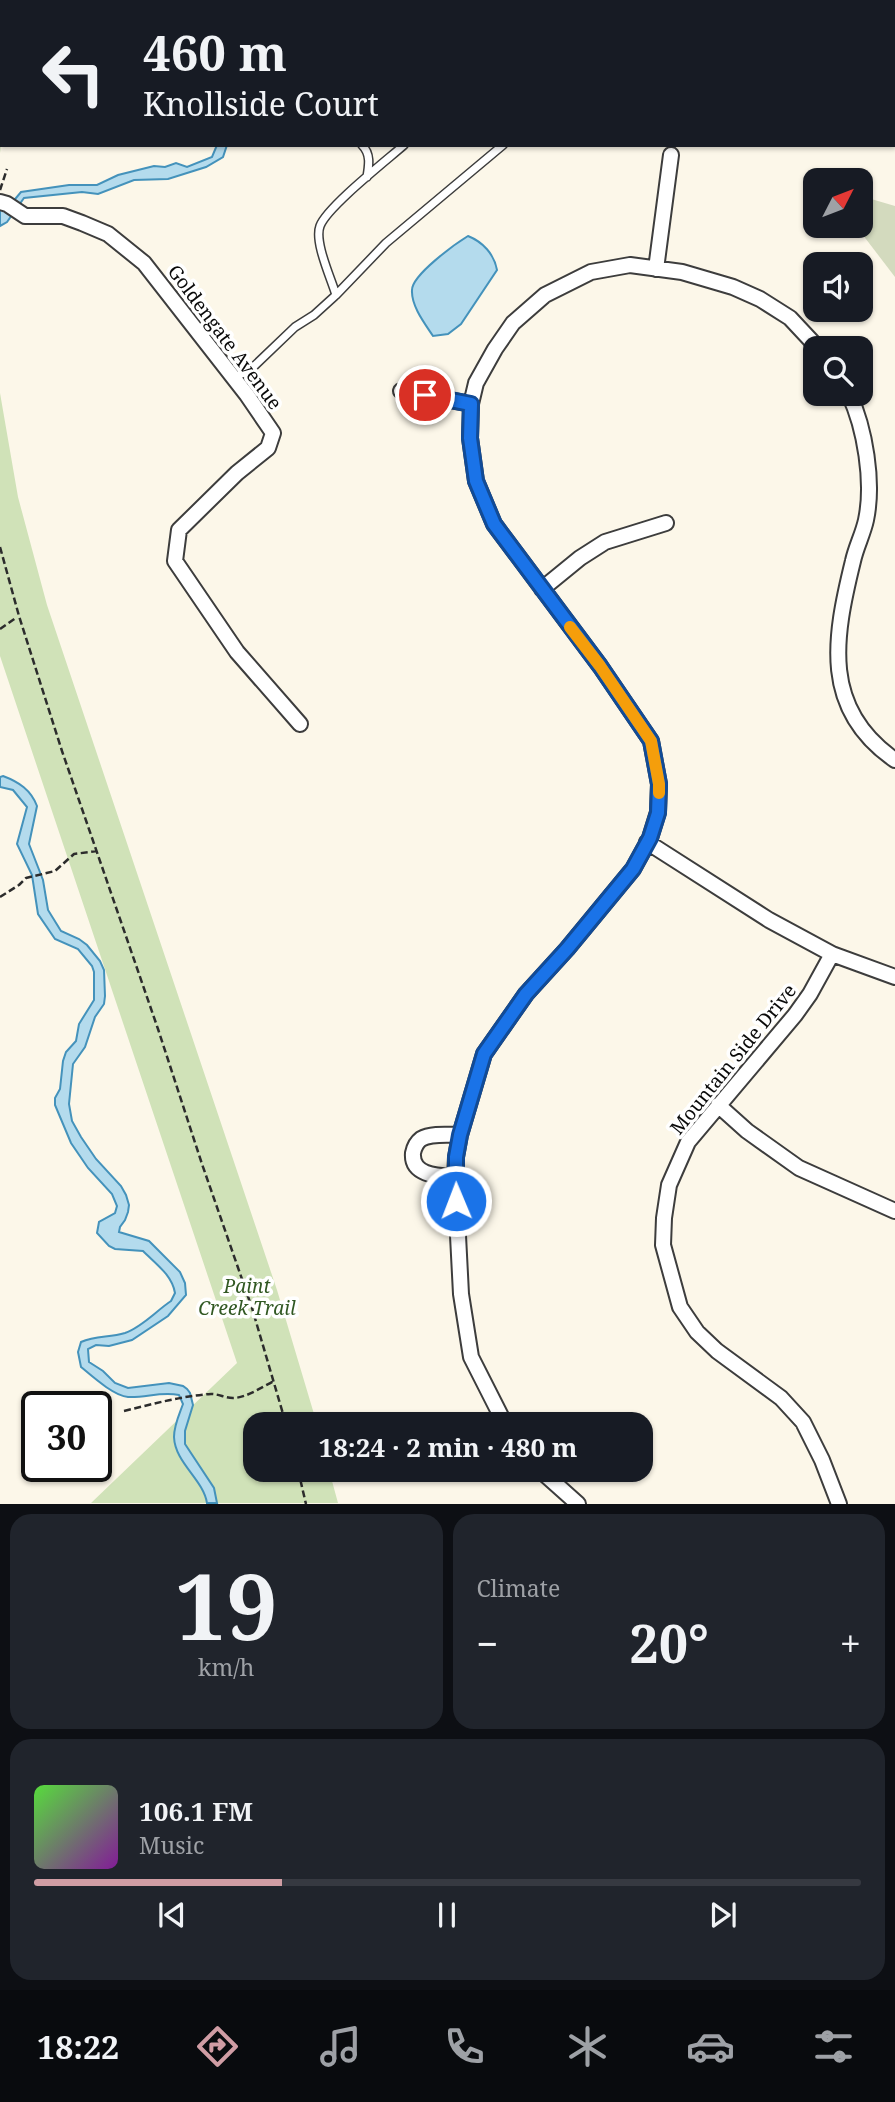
<!DOCTYPE html>
<meta charset="utf-8">
<style>
:root{--surface:#171b24;--page:#20242c;--text:#f1f3f6;--muted:#9ea1a6;--line:#363941;--accent:#d09da4}
body{margin:0;font-family:"Noto Serif",serif;background:var(--page);color:var(--text);height:100vh;display:flex;flex-direction:column;font-size:26px;white-space:nowrap}
*{box-sizing:border-box;margin:0}
p{font-size:23px;color:var(--muted)}
.icon{flex:none;width:38px;height:38px;fill:none;stroke:currentColor;stroke-width:2;stroke-linecap:round;stroke-linejoin:round}
.map{position:relative;height:1504px;overflow:hidden}
.sheet{display:flex;flex-direction:column;gap:10px;padding:10px;background:#0d0f14;flex:1}
.sheet>*{flex:none}
.banner{position:absolute;left:0px;top:0px;width:896px;height:147px;box-shadow:0 2px 5px #0004;background:#171b24;color:var(--text);overflow:hidden}
.needle{width:46px;rotate:48deg}
.fabs{position:absolute;left:803px;top:168px;display:grid;gap:14px}
.fabs a{display:grid;place-items:center;width:70px;height:70px;border-radius:14px;background:var(--surface);box-shadow:0 2px 5px #0004;font-size:35px}
.speed{position:absolute;left:21px;top:1391px;display:flex;gap:14px;font-size:35px;font-weight:700;text-align:center}
.speed>*{display:grid;place-content:center;width:91px;height:91px;border-radius:50%;background:var(--surface);box-shadow:0 2px 5px #0004;line-height:1}
.speed .limit{border:4px solid #111;border-radius:10px;background:#fff;color:#111}
.pin{position:absolute;display:grid;place-items:center;width:60px;height:60px;color:#fff;margin:-30px;border:4px solid #fff;border-radius:50%;box-shadow:0 2px 7px #0007}
.me{position:absolute;width:77px;margin:-38px;rotate:359deg;stroke-linejoin:round;filter:drop-shadow(0 0 5px #0008)}
.turn{display:flex;align-items:center;gap:24px;height:147px;padding:0 28px;font-size:32px}
.turn .icon{width:91px;height:91px;stroke-width:2.5}
.turn b{display:block;font-size:49px;line-height:60px}
.big{font-size:52px;font-weight:700;line-height:1.1}
.sheet .tile{flex:1;display:flex;flex-direction:column;justify-content:center;gap:10px;min-width:0;padding:0 24px;border-radius:21px;background:var(--page)}
.sheet .dial{align-items:center;gap:0}
.dial b{font-size:91px;line-height:1}
.song{display:flex;align-items:center;gap:21px}
.cover{width:84px;height:84px;border-radius:10px;background:linear-gradient(135deg,hsl(110 70% 55%),hsl(290 70% 35%))}
.played{height:7px;border-radius:4px;background:linear-gradient(90deg,var(--accent) 30%,var(--line) 30%)}
.keys{display:flex;justify-content:space-around;direction:ltr}
.heat{display:flex;justify-content:space-between;align-items:center;font-size:38px;direction:ltr}
.sheet .tiles{flex:1;display:grid;gap:10px;grid-template-columns:1fr 1fr}
.tile:last-child{grid-column:span 2}
.trip{position:absolute;left:243px;top:1412px;width:410px;height:70px;border-radius:21px;background:var(--surface);box-shadow:0 2px 5px #0004;font-weight:700;line-height:70px;text-align:center}
.tab-bar{display:flex;height:112px;justify-content:space-around;align-items:center;background:#090b0e;color:var(--muted)}
.tab-bar .icon{width:49px;height:49px}
.tab-bar .selected{color:var(--accent)}
.tab-bar b{font-size:32px;color:var(--text)}
.map>svg:first-child{display:block}
.green{fill:#d0e2b8}
.cemetery{fill:#d3dabe}
.water{fill:#b4dbed;stroke:#4492bb;stroke-width:2}
.lines{fill:none;stroke-linecap:round;stroke-linejoin:round}
.service-casing{stroke:#3d3d3d;stroke-width:10}
.minor-casing{stroke:#3d3d3d;stroke-width:18}
.path{stroke:#2c2c2c;stroke-width:2.5;stroke-dasharray:7 3.5;stroke-linecap:butt}
.service{stroke:#fff;stroke-width:7}
.minor{stroke:#fff;stroke-width:14}
.route-casing{stroke:#114b97;stroke-width:18}
.route{stroke:#1a73e8;stroke-width:12}
.slow{stroke:#f59e0b;stroke-width:12}
.labels{text-anchor:middle;stroke-width:7;stroke-linejoin:round;paint-order:stroke}
.street-label{font-size:19px;fill:#0a0a0a;stroke:#fff}
.park-label{font-size:19px;font-style:italic;fill:#315823;stroke:#fff}
</style>
<div class="map">
<svg width="895" height="1504" viewBox="0 0 895 1504">
<rect width="100%" height="100%" fill="#fcf7e9"/>
<!-- green -->
<path class="green" d="M0,0H28V2H2V139L0,153Z
M0,393L18,497L47,605L277,1290L317,1424H256V1470H329L338,1503H91L237,1363L0,656Z"/>
<!-- cemetery -->
<path class="cemetery" d="M861,196L895,206V277L856,226H861Z"/>
<!-- water -->
<path class="water" d="M217,145H227L223,157L206,167L168,179L134,180L98,194L82,192L24,198L7,222L0,226V210L11,204L21,192L69,185H97L118,175L154,166L165,167L176,163L187,167L212,157Z
M468,236C483,242 494,254 497,270L461,324L448,334L433,336C425,324 411,306 412,290C412,275 455,244 468,236Z
M3,776C19,782 31,790 37,806L29,844L43,880L48,910L61,931L79,939L87,945L100,961L104,970L105,996L104,1004L95,1017L85,1047L73,1064L69,1104L72,1121L81,1137L96,1159L121,1186L126,1195L129,1205L128,1212L125,1220L120,1227L119,1232L149,1241L180,1272L185,1283L186,1295L168,1316L132,1340L109,1346L96,1345L88,1349L89,1362L103,1371L115,1383L128,1388L169,1383L183,1386L187,1389L190,1393L193,1405L185,1431V1444L214,1488L217,1503H207C203,1479 175,1463 174,1437C174,1425 179,1415 183,1404L179,1395C161,1391 146,1398 128,1397C114,1396 93,1377 81,1367L78,1352L81,1342C96,1335 109,1338 125,1333C142,1327 156,1311 171,1301L175,1293C172,1275 156,1264 143,1251L115,1249L109,1246L97,1233L99,1222L115,1213L117,1206L112,1194L88,1168L71,1143L55,1105V1098L60,1089L63,1061L66,1052L76,1041L79,1024L94,1000V972L92,966L78,949L55,939L38,914L32,875L17,844L27,807L13,790L0,787V777Z"/>
<g class="lines">
<defs>
<path id="service" d="M427,0L428,2
M362,145C371,154 369,165 367,177
M336,295C331,278 314,242 320,226C327,207 387,160 404,145
M233,377L248,372L295,327L314,315L336,295L386,243L503,145"/>
<path id="minor" d="M0,202L7,204L25,216H63L82,223L108,234L144,263L247,395L273,433L268,448L237,473L179,530L175,561L237,652L300,724
M656,269L671,155
M401,391L471,404
M849,394C865,428 874,482 866,520C863,534 856,547 853,561C834,638 821,709 895,760
M542,589L580,558L605,542L666,523
M647,842L769,920L832,954L895,977
M832,954L810,994L795,1015L688,1142L669,1185L664,1218L663,1245L680,1307L697,1332L717,1351L781,1398L803,1422L822,1460L839,1504
M718,1105L747,1131L799,1168L895,1211
M455,1177C439,1176 411,1176 413,1153C414,1148 417,1142 421,1139C431,1133 449,1135 460,1135
M505,1424L471,1357L461,1294L455,1177L456,1157L460,1135L484,1054L526,994L567,949L633,869L650,838L658,812L659,784L651,741L600,666L494,524L476,481L470,438L471,404L476,383L495,349L513,323L545,295L591,272L630,265L682,272L733,287L760,299L790,318L818,348
M540,1470L578,1504"/>
</defs>
<!-- service casing -->
<use href="#service" class="service-casing"/>
<!-- minor casing -->
<use href="#minor" class="minor-casing"/>
<!-- path -->
<path class="path" d="M0,190L7,169
M0,547L19,616L62,751L158,1029L202,1164L252,1308L286,1424
M0,629L17,617
M0,897L19,885L26,878L55,871L74,854L97,851
M124,1411C153,1404 181,1396 211,1394C219,1394 225,1398 233,1398C246,1398 262,1387 274,1381
M298,1470L306,1504"/>
<!-- service -->
<use href="#service" class="service"/>
<!-- minor -->
<use href="#minor" class="minor"/>
</g>
<g class="lines">
<defs>
<path id="route" d="M425,395L471,404L470,438L476,481L494,524L600,666L651,741L659,784L658,813L650,838L633,869L567,949L526,994L484,1054L460,1135L456,1157V1201"/>
</defs>
<!-- route casing -->
<use href="#route" class="route-casing"/>
<!-- route -->
<use href="#route" class="route"/>
<!-- slow -->
<path class="slow" d="M570,627L600,666L651,741L659,784V793"/>
</g>
<g class="labels">
<!-- street labels -->
<g class="street-label">
<text transform="translate(225 337) rotate(53)" y="7">Goldengate Avenue</text>
<text transform="translate(733 1059) rotate(-51)" y="7">Mountain Side Drive</text>
</g>
<!-- park labels -->
<g class="park-label">
<text x="247" y="1293">Paint<tspan x="247" dy="22">Creek Trail</tspan></text>
</g>
</g>
</svg>
<div class="fabs">
<a><svg class="needle" viewBox="-14 -14 28 28"><path d="M0-13l5 13h-10z" fill="#e53935"/><path d="M0 13l5-13h-10z" fill="#9ea1a6"/></svg></a>
<a><svg class="icon" aria-label="sound" viewBox="0 0 24 24"><path d="M4 9h4l5-4v14l-5-4H4zM17 9q2 3 0 6"/></svg></a>
<a><svg class="icon" aria-label="search" viewBox="0 0 24 24"><circle cx="10" cy="10" r="6"/><path d="M15 15l6 6"/></svg></a>
</div>
<div class="speed"><div class="limit">30</div></div>
<div class="pin" style="left:425px;top:395px;background:#d93025"><svg class="icon" aria-label="arrive" viewBox="0 0 24 24"><path d="M6 21V4h12l-3 4 3 4H6"/></svg></div>
<svg class="me" style="left:456px;top:1201px" viewBox="-20 -20 40 40"><circle r="17" fill="#1a73e8" stroke="#fff" stroke-width="3"/><path d="M0-11L8 9 0 5-8 9z" fill="#fff"/></svg>
<div class="trip">18:24 · 2 min · 480 m</div>
<div class="banner">
<div class="turn"><svg class="icon" aria-label="left" viewBox="0 0 24 24"><path d="M17 20v-9H6M10 6l-5 5 5 5"/></svg><div><b>460 m</b>Knollside Court</div></div>
</div>
</div>
<section class="sheet">
<div class="tiles">
<div class="tile dial"><b>19</b><p>km/h</p></div>
<div class="tile"><p>Climate</p>
<div class="heat"><a>−</a><b class="big">20°</b><a>+</a></div>
</div>
<div class="tile">
<div class="song"><i class="cover"></i><div><b>106.1 FM</b><p>Music</p></div></div>
<div class="played"></div>
<div class="keys"><svg class="icon" aria-label="previous" viewBox="0 0 24 24"><path d="M18 5L8 12l10 7zM5 5v14"/></svg><svg class="icon" aria-label="pause" viewBox="0 0 24 24"><path d="M8 5v14M16 5v14"/></svg><svg class="icon" aria-label="next" viewBox="0 0 24 24"><path d="M6 5l10 7-10 7zM19 5v14"/></svg></div>
</div>
</div>
</section>
<nav class="tab-bar">
<b>18:22</b>
<svg class="icon selected" aria-label="directions" viewBox="0 0 24 24"><path d="M12 3l9 9-9 9-9-9zM9 14v-3h6M13 9l2 2-2 2"/></svg>
<svg class="icon" aria-label="music" viewBox="0 0 24 24"><path d="M9 18V5l10-2v13"/><circle cx="6" cy="18" r="3"/><circle cx="16" cy="16" r="3"/></svg>
<svg class="icon" aria-label="phone" viewBox="0 0 24 24"><path d="M5 4h4l2 5-3 2q2 4 5 5l2-3 5 2v4C11 20 4 13 5 4z"/></svg>
<svg class="icon" aria-label="climate" viewBox="0 0 24 24"><path d="M12 3v18M4 7l16 10M4 17L20 7"/></svg>
<svg class="icon" aria-label="car" viewBox="0 0 24 24"><path d="M5 17H2v-5l4-1 3-4h7l3 4 3 1v5h-3M9 17h6M6 11h13"/><circle cx="7" cy="17" r="2"/><circle cx="17" cy="17" r="2"/></svg>
<svg class="icon" aria-label="filters" viewBox="0 0 24 24"><path d="M4 7h16M4 17h16"/><circle cx="9" cy="7" r="2"/><circle cx="15" cy="17" r="2"/></svg>
</nav>
